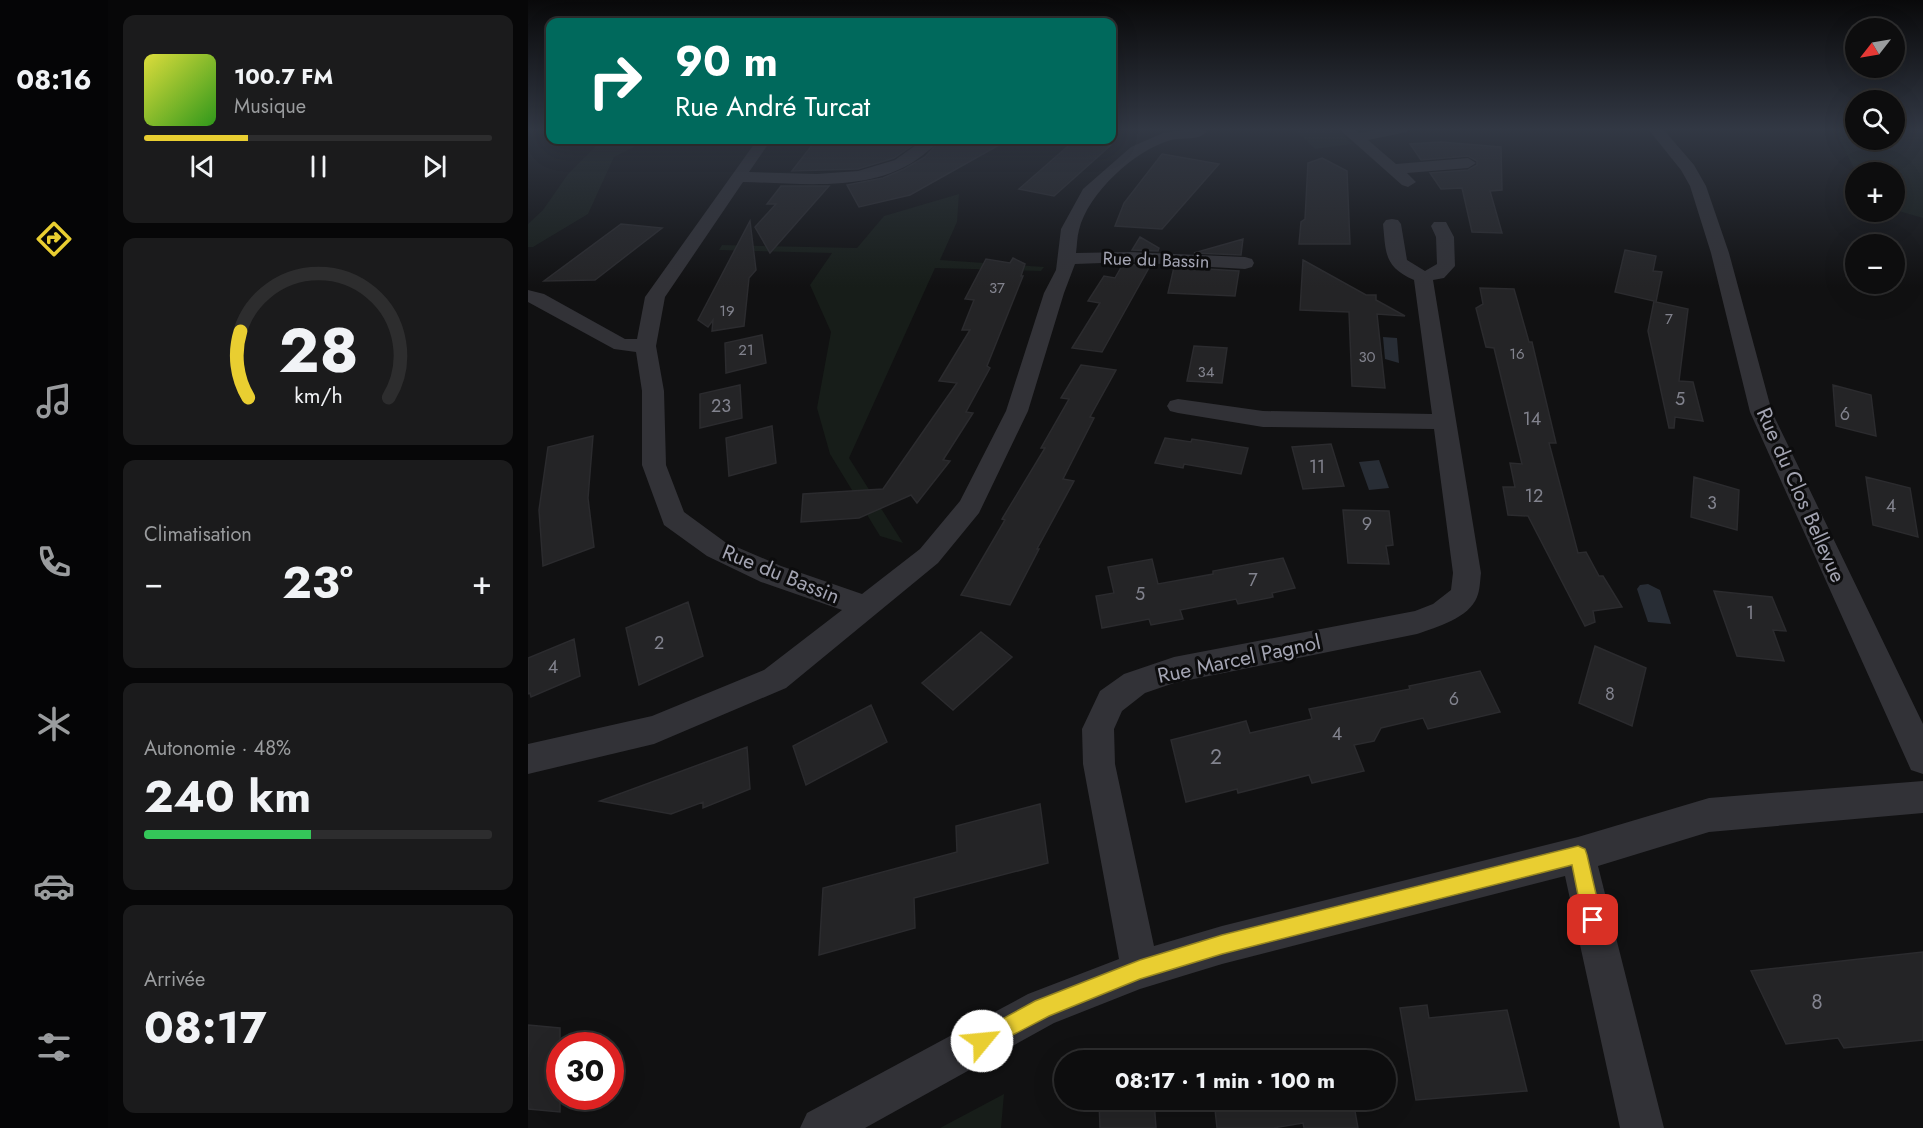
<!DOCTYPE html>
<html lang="fr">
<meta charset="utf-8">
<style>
:root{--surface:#0d0d0e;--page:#1b1b1c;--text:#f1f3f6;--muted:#9a9c9e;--line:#2d2d2e;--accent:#e9ce31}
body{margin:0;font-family:Jost,sans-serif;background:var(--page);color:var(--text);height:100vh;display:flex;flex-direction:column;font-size:22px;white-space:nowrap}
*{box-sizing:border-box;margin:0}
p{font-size:20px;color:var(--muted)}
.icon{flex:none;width:33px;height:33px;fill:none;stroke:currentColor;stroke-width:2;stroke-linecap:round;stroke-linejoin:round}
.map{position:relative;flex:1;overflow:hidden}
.drawer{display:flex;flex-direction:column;gap:15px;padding:15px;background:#070708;width:420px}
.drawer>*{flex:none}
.hud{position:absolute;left:18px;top:18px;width:570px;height:126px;border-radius:12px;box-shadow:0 6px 24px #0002,0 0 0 2px var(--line);background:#00695c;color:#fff;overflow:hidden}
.needle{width:39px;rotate:239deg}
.fabs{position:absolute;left:1317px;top:18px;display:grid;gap:12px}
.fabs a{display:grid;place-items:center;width:60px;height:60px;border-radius:50%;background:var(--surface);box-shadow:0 6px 24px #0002,0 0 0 2px var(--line);font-size:30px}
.speed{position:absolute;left:18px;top:1032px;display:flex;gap:12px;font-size:30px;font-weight:700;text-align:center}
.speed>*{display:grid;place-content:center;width:78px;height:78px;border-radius:50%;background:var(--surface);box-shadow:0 6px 24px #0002,0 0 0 2px var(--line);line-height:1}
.speed .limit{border:9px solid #d22;background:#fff;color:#111}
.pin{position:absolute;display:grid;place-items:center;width:51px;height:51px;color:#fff;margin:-26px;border-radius:12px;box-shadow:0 3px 9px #0006}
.me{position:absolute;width:66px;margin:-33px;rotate:62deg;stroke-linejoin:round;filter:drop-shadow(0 0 4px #0008)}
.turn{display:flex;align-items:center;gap:21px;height:126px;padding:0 30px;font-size:27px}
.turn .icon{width:78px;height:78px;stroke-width:2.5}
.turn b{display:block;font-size:42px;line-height:51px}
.big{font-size:45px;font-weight:700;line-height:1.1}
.drawer .card{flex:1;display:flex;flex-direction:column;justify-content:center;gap:9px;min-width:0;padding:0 21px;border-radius:12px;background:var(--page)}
.drawer .dial{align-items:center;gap:0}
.dial svg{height:156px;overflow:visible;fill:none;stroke:var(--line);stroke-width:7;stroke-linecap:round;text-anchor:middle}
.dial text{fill:var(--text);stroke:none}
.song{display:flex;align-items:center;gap:18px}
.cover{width:72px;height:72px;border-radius:9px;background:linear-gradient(135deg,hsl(60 70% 55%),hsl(110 70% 35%))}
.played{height:6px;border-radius:3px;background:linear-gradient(90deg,var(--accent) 30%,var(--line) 30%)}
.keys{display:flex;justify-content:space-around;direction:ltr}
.heat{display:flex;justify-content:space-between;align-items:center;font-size:33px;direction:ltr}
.charge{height:9px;border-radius:4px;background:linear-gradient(90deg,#34c759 48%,var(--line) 0)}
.trip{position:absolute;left:526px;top:1050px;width:342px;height:60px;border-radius:30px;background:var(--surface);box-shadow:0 6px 24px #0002,0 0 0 2px var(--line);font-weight:700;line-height:60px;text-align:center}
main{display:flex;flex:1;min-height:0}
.tabs{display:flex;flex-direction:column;width:108px;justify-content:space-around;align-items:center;background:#050506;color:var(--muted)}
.tabs .icon{width:42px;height:42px}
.tabs .selected{color:var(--accent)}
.tabs b{font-size:27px;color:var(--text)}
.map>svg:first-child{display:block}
.green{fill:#171d19}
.water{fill:#282d35}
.building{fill:#242426;stroke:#2b2b2e;stroke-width:1.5}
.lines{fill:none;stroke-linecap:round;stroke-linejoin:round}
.minor{fill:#323237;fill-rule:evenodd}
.route{fill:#e9ce31;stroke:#978620;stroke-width:1.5}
.labels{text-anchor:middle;stroke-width:6;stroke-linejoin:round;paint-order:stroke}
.far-number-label{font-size:15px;fill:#82838e}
.far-street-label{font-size:18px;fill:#a3a4b2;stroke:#0c0c0d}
.number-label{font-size:18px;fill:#82838e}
.street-label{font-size:21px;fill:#a3a4b2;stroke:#0c0c0d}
.near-number-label{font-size:21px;fill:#82838e}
</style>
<main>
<nav class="tabs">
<b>08:16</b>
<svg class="icon selected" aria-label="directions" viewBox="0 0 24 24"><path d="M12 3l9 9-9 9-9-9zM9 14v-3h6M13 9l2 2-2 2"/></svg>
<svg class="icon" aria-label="music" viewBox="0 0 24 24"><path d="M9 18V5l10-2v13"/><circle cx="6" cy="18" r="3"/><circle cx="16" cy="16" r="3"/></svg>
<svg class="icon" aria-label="phone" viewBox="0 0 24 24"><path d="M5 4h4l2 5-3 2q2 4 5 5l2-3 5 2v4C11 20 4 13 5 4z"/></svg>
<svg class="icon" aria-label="climate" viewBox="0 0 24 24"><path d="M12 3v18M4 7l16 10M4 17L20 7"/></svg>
<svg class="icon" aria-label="car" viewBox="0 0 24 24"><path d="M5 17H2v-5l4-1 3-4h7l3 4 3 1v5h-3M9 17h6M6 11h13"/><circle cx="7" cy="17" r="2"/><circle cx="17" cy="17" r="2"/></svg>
<svg class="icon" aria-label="filters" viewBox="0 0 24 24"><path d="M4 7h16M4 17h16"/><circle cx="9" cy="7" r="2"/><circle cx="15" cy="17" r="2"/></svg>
</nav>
<section class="drawer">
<div class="card">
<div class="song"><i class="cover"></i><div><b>100.7 FM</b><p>Musique</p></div></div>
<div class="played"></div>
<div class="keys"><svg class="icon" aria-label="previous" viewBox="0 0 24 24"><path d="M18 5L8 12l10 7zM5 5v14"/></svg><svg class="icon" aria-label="pause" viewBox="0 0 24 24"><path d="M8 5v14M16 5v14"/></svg><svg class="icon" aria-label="next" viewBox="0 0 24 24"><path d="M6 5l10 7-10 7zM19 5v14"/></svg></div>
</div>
<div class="card dial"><svg viewBox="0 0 100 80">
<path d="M14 69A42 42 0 1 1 86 69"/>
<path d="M14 69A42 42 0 0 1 10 35" stroke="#e9ce31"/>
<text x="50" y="56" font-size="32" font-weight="700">28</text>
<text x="50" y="72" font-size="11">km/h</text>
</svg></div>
<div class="card"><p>Climatisation</p>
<div class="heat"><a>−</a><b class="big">23°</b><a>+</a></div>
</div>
<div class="card"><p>Autonomie · 48%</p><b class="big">240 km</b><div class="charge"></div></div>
<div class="card"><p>Arrivée</p><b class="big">08:17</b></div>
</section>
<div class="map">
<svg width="1395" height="1128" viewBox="0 0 1395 1128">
<rect width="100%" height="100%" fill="#111112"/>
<!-- green -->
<path class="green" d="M766,129H809L824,144L787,149Z
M1306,129H1327L1328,140H1366L1367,129H1395V218L1367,210L1366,172H1328Z
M74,140H120L86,157L60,214L5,247H0V224L15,210L40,174Z
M431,194L429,222L412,260L516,267L513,271L407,268L321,458L375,543L352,536L302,454L289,408L303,332L282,285L304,253L191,250L194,245L329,248L356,216Z
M476,1094L473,1128H412Z"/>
<!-- water -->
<path class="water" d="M855,337L869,338L871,363L857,359Z
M851,460L861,488L841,490L831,462Z
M1120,584L1132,590L1143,624L1120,622L1109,589L1112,585Z"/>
<!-- building -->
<path class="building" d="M288,140H392L366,158L330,169L264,171Z
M413,140H480L382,195L331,207L319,185L355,178L376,169L397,157Z
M547,140L583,145L526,196L491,189Z
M913,142L973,147L974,190L962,191L974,233L944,232L934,188L913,189L902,173L940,170L949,165V161L940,156L893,160L882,144Z
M634,154L691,164L634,229L587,226L596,203Z
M794,158L819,171L822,244H771L773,222L777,219L780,163Z
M253,186H301L242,253L227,227L248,204H239Z
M222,221L228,270L221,278L216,326L184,331L185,320L180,327L170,320Z
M93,224L134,228L67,280L16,281Z
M612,237L631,248L630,251L604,250Z
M715,239L713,255L666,253Z
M1097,250L1128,256L1125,271L1134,272L1128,302L1160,309L1151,381L1165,382L1175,421L1147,417L1146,428H1141L1120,331L1126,301L1087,292Z
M485,258L497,264L493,276H495L459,366L462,368L438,412L445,413L415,460L422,461L389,503L383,495L331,518L273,522L275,494L355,489L429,383L411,381L442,330H434L446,300L437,299L458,259L482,263Z
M775,260L838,295H848V300L877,316L849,314L857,388L824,386L821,312L772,310Z
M595,264L622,266L574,352L544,348L572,303L560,301L576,276L587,278Z
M646,267L711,271L707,296L640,293Z
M952,288L986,289L1001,342H1004L1028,443H1021L1050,553L1058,552L1071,576H1075L1094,607L1065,611L1067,622L1057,626L1000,516L980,515L975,487H987L982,463L994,464L966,348L958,347L948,308L955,304Z
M234,335L238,363L198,373L197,343Z
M666,346L699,348L694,383L659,381Z
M553,365L588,370L562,417L566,418L535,479L546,481L509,549H511L482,605L433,595L477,520L474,519L517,448H513L541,399L533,398Z
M212,385L214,418L172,428V394Z
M1305,385L1343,395L1348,436L1308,426Z
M244,426L248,463L201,476L198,438Z
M65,436L60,498L66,547L15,566L11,510L20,447Z
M637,438L663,442L664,439L720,448L713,474L656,464L655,468L627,463Z
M803,444L816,486L775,489L764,447Z
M1166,477L1211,490L1209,530L1163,517Z
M1338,477L1382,488L1390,537L1345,525Z
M815,510L861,511L865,545L858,546L861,564L820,563Z
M755,558L767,588L744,593L745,597L710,604L708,599L652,610L655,619L623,625L621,619L574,628L568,596L586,593L580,567L624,559L630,584L685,574V571Z
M1186,591L1244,597L1258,631L1245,630L1256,661L1209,656Z
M160,602L175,656L111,685L98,628Z
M453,632L484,657L425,710L394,683Z
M46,639L52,676L3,697L2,693L0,694V658Z
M1067,646L1118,668L1104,726L1051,703Z
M952,671L972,712L900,729L895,718L853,728L846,741L826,745L836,771L784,783L781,775L710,793L709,789L658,802L643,740L718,721L722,733L784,719L781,709L882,689L881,686Z
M343,705L359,742L278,785L265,746Z
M219,747L222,789L175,808V802L143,814L72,801Z
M512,804L520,863L386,898L387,928L291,955L295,888L429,852L428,826Z
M1395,952V1040L1316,1048L1310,1038L1258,1044L1223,971Z
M899,1005L901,1018L979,1010L999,1091L888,1100L872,1008Z
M0,1025L32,1028V1112L0,1109Z
M766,1053L767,1060H720V1059Z
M571,1100H626L628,1128H572Z
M686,1100H825L830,1128H776L775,1123L745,1128H689Z"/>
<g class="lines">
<!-- minor -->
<path class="minor" d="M663,129H675L678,132C671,141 654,137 643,140C607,150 560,193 551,230C549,237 549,246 548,253L601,252L717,257L724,259L726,263L724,267L717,269L601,262L547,264L536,293L500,411L451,513L410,563L258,688L126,744L0,774V744L124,716L236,670L314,610L233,582L179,556L136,525L114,465V391L108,352L86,349L0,302V290L16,294L97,339H109L117,297L229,140H243L221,172L289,174L330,171L367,160L395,140H411C408,146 400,150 395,155C346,194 273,183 215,182L137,297L128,346L136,391L138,465L156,512L197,542L253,566L334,594L392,549L432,501L478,411L516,293L528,270L533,229L555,189L603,147L635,133Z
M811,129H826L832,133L854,129H881L879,132L840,140L868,164L940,158L948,163L940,168L879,173L888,182L880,187L874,185Z
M1120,129H1135L1166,165L1178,186L1201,253L1244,412L1395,724V774L1383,770L1222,412L1183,253L1162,186L1153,170Z
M864,219L870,220L873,224L879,260L897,271L909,264L908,237L903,226L906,222H918L926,237L927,266L916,278L905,280L953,573C952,581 952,590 949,597C941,618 909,627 889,634L646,683L617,693L594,711L586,729L587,764L626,946L694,926L1050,837L1181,798L1395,781V813L1181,832L1070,866L1136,1128H1092L1037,876L694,964L612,989L526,1023L337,1128H272L279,1113L500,994L591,959L555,764L554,729L572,691L596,674L646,657L887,611L905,604L923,590L925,573L906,429L735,427L650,413L642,411L639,406L642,401L650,399L735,411L904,414L886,280C856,267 858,253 855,224L858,220Z"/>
</g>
<!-- sky -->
<linearGradient id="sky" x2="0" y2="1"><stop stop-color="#09090a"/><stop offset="0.45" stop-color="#323844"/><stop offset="1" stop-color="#323844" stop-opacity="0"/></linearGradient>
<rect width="1395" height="287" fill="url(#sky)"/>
<!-- route -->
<path class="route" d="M1050,846L1057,849L1059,855L1074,920L1071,927L1065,929L1058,927L1055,920L1044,865L694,954L612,979L521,1016L454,1051L447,1048L444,1041L447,1034L507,1001L612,960L694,935Z"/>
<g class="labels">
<!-- far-number labels -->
<g class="far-number-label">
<text x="469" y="293">37</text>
<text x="199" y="316">19</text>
<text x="1141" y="324">7</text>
<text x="218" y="355">21</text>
<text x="989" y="359">16</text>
<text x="839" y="362">30</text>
<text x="678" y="377">34</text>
</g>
<!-- far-street labels -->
<g class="far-street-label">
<text transform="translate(628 260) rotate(2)" y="6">Rue du Bassin</text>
</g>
<!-- number labels -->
<g class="number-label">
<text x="1152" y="405">5</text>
<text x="193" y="412">23</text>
<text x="1317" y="420">6</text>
<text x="1004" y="425">14</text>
<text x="789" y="473">11</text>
<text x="1006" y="502">12</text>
<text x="1184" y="509">3</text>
<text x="1363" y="512">4</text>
<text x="839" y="530">9</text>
<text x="725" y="586">7</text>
<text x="612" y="600">5</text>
<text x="1222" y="619">1</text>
<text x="131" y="649">2</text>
<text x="25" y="673">4</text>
<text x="1082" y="700">8</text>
<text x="926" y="705">6</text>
<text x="809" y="740">4</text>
</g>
<!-- street labels -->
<g class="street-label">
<text transform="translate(1273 495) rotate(66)" y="7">Rue du Clos Bellevue</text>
<text transform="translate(253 574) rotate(22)" y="7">Rue du Bassin</text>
<text transform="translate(711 659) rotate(-12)" y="7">Rue Marcel Pagnol</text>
</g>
<!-- near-number labels -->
<g class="near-number-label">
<text x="688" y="764">2</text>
<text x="1289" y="1009">8</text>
</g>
</g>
</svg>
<div class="fabs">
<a><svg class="needle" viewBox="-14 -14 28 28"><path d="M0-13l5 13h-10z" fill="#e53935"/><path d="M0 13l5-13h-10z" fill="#9a9c9e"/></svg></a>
<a><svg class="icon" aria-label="search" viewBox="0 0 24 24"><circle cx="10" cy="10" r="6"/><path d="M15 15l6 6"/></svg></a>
<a>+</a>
<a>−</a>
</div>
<div class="speed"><div class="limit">30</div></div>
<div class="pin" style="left:1065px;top:920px;background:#d93025"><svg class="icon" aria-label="arrive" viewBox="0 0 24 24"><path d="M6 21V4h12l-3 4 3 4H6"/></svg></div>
<svg class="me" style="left:454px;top:1041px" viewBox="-20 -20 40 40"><circle r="19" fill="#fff"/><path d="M0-13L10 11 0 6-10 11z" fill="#e9ce31"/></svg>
<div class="trip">08:17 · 1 min · 100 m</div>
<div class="hud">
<div class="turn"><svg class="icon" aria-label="right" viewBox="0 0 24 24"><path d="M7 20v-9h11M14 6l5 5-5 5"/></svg><div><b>90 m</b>Rue André Turcat</div></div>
</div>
</div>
</main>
